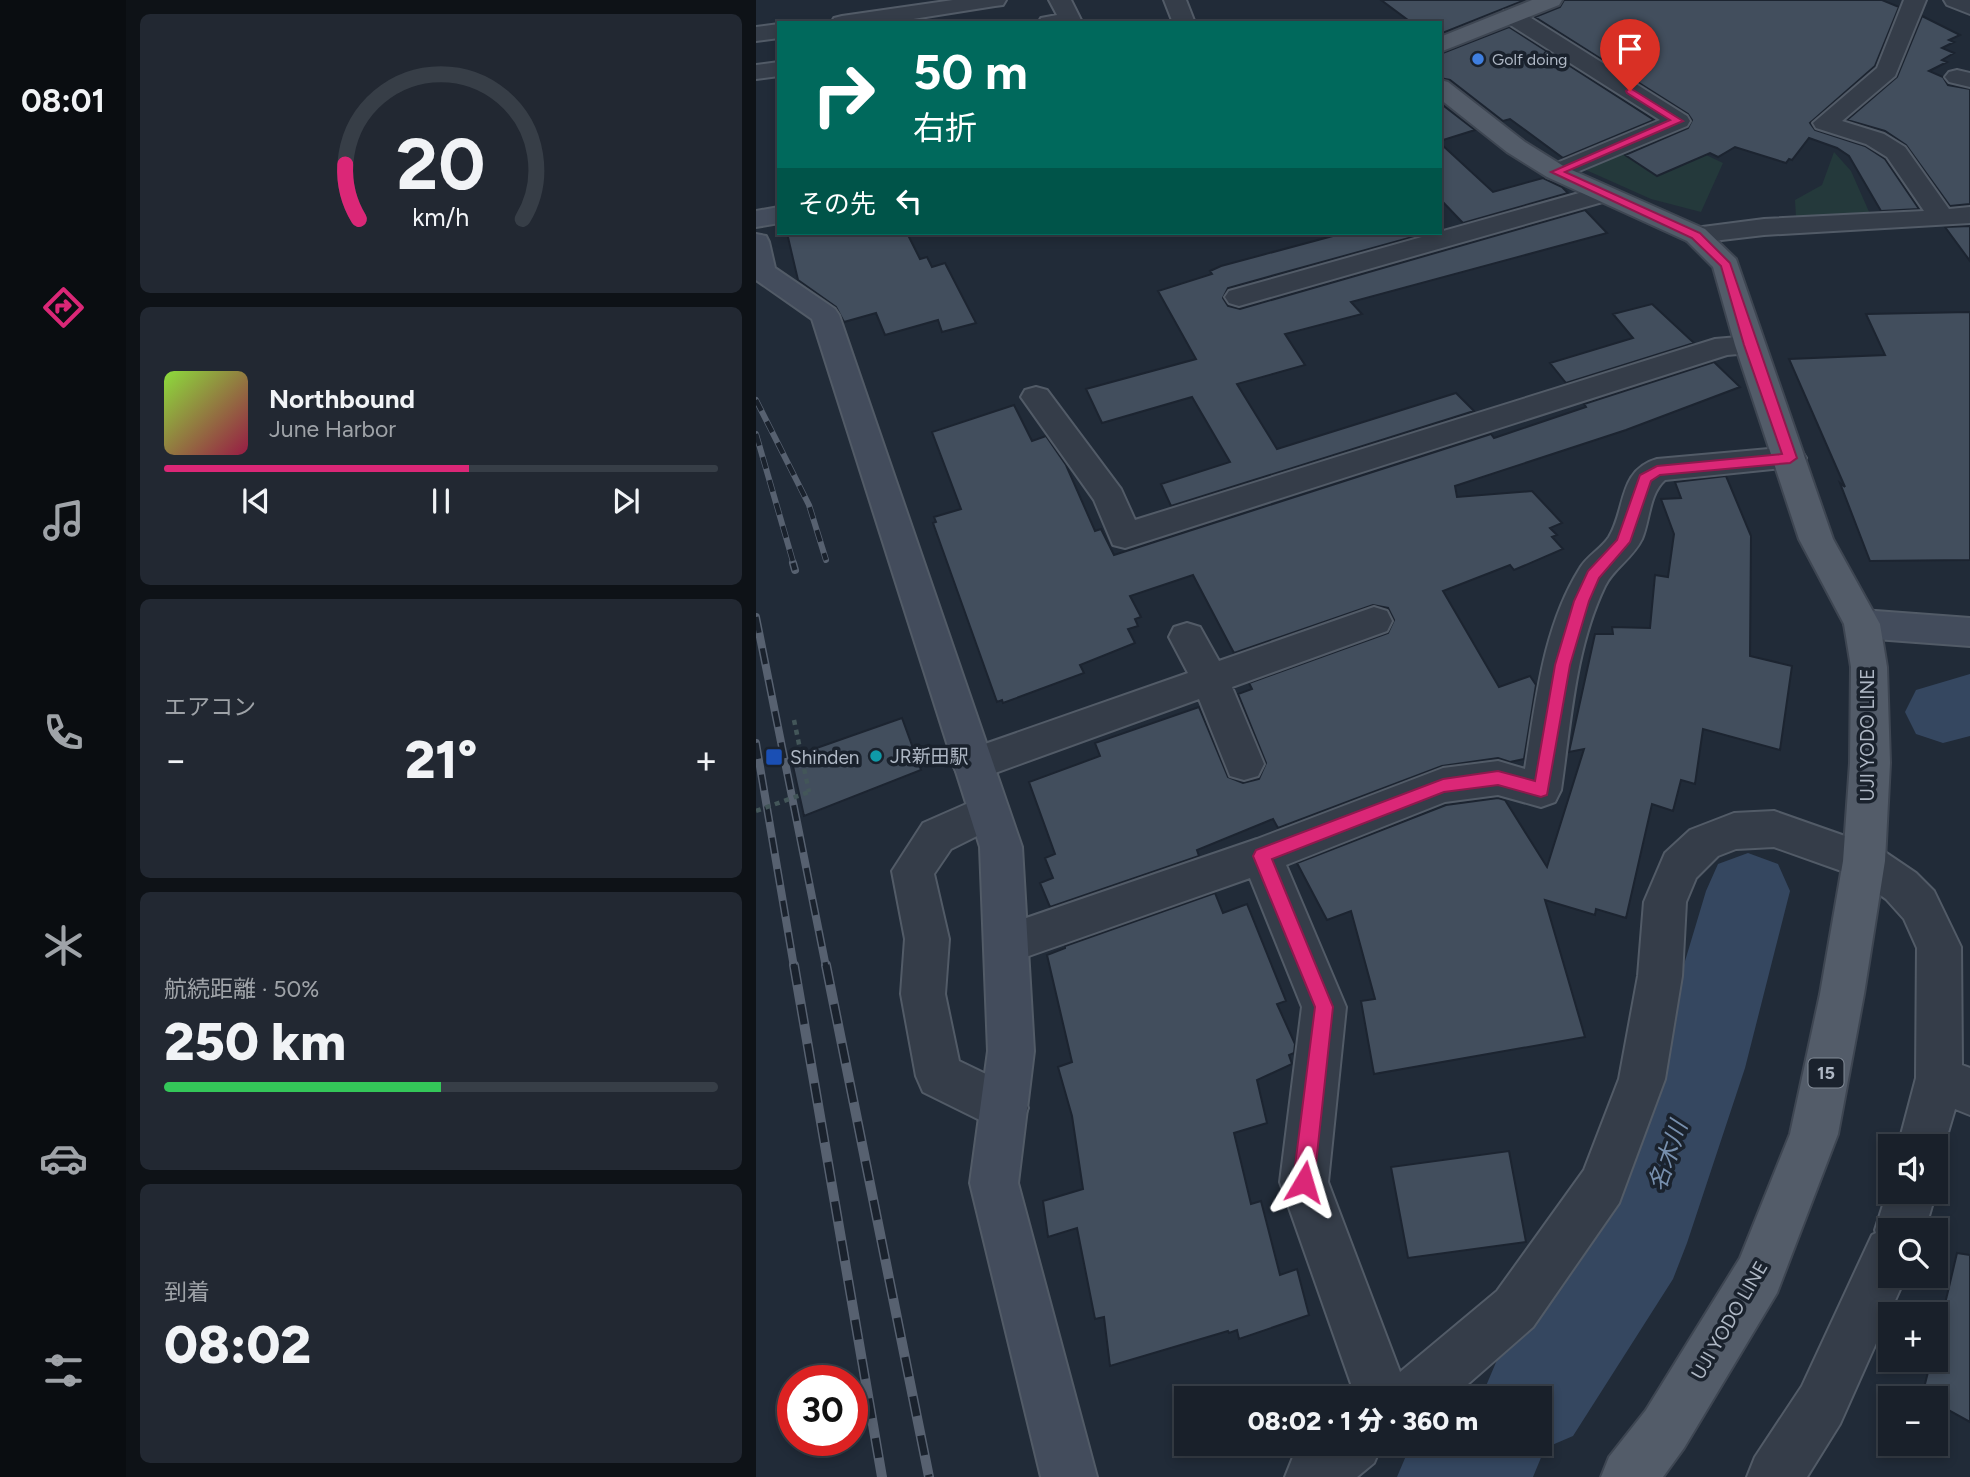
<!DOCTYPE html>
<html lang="ja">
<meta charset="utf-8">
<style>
:root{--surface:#19202a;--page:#222832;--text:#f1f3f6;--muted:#9fa3a8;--line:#373e47;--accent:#db2777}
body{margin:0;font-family:Figtree,"Noto Sans JP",sans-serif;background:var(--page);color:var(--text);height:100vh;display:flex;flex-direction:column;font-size:26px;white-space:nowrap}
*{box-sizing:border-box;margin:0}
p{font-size:23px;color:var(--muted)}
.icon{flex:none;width:38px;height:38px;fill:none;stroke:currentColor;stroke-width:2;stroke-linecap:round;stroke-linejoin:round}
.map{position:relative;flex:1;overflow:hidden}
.panel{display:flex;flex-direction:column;gap:14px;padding:14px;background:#0e1217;width:630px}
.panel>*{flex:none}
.hud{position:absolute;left:21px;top:21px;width:665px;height:214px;border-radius:0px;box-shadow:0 4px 10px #0003,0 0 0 2px var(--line);background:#00695c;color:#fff;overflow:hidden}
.controls{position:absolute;left:1122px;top:1134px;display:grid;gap:14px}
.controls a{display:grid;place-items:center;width:70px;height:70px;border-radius:0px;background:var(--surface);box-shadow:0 4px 10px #0003,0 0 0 2px var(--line);font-size:35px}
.speed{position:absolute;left:21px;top:1365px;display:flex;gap:14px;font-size:35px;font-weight:700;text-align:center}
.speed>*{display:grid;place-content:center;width:91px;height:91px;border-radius:50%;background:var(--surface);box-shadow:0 4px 10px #0003,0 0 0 2px var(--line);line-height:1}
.speed .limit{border:10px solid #d22;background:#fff;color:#111}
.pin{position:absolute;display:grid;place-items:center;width:60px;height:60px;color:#fff;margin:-72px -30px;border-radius:50% 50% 50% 0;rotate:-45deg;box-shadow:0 0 7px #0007}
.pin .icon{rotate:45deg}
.me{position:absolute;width:77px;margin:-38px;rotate:7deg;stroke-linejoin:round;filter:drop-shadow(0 0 5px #0008)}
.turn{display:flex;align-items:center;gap:24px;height:147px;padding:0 21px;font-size:32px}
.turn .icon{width:91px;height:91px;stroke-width:2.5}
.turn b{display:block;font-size:49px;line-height:60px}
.then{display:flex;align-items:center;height:66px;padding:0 21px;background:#0003;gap:14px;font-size:26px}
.big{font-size:52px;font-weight:800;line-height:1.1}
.panel .card{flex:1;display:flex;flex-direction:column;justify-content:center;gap:10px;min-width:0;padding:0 24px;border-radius:10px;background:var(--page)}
.panel .dial{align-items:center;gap:0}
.dial svg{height:182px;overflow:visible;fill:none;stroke:var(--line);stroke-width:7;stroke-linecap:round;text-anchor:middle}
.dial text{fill:var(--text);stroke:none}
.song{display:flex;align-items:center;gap:21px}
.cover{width:84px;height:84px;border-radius:10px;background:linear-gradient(135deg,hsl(90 70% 55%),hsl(340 70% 35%))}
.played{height:7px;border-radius:4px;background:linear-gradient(90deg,var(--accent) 55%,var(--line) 55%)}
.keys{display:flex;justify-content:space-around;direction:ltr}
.heat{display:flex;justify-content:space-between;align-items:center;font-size:38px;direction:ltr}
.charge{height:10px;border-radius:5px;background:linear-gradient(90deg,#34c759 50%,var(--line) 0)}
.trip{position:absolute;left:418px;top:1386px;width:378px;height:70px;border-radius:0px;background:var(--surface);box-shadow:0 4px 10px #0003,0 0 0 2px var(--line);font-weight:800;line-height:70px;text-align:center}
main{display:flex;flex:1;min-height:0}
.dock{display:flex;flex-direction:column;width:126px;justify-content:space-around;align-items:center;background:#0a0d11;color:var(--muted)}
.dock .icon{width:49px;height:49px}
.dock .selected{color:var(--accent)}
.dock b{font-size:32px;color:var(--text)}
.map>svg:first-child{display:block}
.green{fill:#24393b}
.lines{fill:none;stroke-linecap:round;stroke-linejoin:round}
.river{fill:#354760;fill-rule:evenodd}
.building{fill:#424e5d;stroke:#1c2430;stroke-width:2}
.street-casing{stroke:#525b67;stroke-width:4}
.secondary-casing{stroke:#525b67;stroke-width:4}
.primary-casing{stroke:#3e4652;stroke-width:4}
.path{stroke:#435659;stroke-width:4.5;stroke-dasharray:5 5;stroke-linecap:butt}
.street{fill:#353d49;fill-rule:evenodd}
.secondary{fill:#434c5c;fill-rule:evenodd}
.primary{fill:#535c69;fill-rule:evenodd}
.rail-far2-casing{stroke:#576170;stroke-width:6}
.rail-far1-casing{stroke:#576170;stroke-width:8}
.rail-casing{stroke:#576170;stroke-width:10}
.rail-far2{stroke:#1a222d;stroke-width:4.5;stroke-dasharray:12;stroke-linecap:butt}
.rail-far1{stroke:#1a222d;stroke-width:5;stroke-dasharray:16;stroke-linecap:butt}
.rail{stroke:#1a222d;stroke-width:7;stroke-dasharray:20;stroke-linecap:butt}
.path-bridge{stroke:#435659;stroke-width:4.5;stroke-dasharray:5 5;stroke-linecap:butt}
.route{fill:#db2777;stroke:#8e194d;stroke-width:2}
.shop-dot{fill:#3f7fe0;stroke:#1a222d;stroke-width:2.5}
.culture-dot{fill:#0f9aa8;stroke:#1a222d;stroke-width:2.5}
.transit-dot{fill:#1a4fb4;stroke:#1a222d;stroke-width:2.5}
.labels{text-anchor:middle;stroke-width:7;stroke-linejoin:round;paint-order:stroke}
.far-poi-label{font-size:16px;fill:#afb8c5;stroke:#1a222d;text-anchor:start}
.shield{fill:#1a222d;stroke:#828b97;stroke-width:2}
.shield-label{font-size:18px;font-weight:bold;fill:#afb8c5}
.street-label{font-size:19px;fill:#afb8c5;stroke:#1a222d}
.poi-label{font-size:19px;fill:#afb8c5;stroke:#1a222d;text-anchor:start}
.near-water-label{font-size:24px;font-style:italic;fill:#778fad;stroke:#1a222d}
</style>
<main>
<nav class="dock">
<b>08:01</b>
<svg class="icon selected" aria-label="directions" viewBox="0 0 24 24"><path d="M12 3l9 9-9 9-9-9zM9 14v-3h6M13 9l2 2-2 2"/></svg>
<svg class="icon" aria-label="music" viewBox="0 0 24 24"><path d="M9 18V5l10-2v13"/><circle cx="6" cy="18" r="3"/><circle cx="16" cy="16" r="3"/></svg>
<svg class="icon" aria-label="phone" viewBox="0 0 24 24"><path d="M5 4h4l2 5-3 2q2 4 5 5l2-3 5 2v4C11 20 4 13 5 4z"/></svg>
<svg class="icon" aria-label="climate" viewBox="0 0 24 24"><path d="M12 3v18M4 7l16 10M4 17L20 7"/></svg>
<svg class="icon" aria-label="car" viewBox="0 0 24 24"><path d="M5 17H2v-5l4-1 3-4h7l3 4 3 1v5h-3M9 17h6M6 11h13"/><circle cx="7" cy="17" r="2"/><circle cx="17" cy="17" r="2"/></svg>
<svg class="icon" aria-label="filters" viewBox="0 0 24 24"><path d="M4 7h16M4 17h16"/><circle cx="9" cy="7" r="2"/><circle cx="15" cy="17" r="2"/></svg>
</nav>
<section class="panel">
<div class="card dial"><svg viewBox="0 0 100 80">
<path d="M14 69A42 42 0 1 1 86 69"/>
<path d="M14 69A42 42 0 0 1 8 45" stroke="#db2777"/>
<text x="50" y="56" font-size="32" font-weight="700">20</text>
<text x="50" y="72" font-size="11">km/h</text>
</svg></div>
<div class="card">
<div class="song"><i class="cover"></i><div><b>Northbound</b><p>June Harbor</p></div></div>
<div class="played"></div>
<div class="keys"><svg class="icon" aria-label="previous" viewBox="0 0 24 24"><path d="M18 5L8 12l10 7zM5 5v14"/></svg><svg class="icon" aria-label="pause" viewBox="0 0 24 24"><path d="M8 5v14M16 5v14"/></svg><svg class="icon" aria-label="next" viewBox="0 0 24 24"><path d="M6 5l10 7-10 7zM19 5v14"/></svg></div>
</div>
<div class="card"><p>エアコン</p>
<div class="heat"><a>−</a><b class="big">21°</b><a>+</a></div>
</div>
<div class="card"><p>航続距離 · 50%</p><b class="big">250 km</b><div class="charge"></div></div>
<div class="card"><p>到着</p><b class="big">08:02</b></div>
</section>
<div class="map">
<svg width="1214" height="1477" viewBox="0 0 1214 1477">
<rect width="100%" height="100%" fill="#212b38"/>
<!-- green -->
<path class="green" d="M906,134L967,163L945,212L895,199L830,170Z
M1078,152L1095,171L1114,214L1040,218L1039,200L1066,185Z"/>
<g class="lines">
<!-- river -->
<path class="river" d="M1214,674V736L1187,743L1160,734L1149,712L1160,690Z
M992,853L1022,864L1034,891L989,1068L931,1243L917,1279L817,1436L789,1448L777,1477H641L655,1444H784V1398H714L727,1393L741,1360L843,1212L897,1068L950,891L962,864Z"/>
</g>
<!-- building -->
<path class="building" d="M625,0H769L684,34V23H656Z
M808,0H1126L1143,7L1119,66L1054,123L1059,130L1109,146L1129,159L1163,209L1125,211L1093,156L1081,148L1053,138L1036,160L1033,159L1030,163L979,147L962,157L954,153L901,176L869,155L932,128L936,120L932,114L779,17L804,7Z
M1166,16L1204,35L1193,40L1198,42L1186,48L1198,53L1186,60L1191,62L1173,71L1187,77L1192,85L1214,89V204L1194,206L1150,145L1129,131L1091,120L1141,77Z
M753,27L898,120L807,158L754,119L747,121L694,80L684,78V54Z
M684,103L719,130L684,141Z
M684,143L737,192L787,178L806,187L812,193L707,223L684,199Z
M829,210L851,233L595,302L606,314L529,334L549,365L481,384L521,449L700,393L718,411L415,506L405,484L474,462L436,397L346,423L330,389L440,359L402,291L456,274L454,271L465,266L588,233H671L472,288L467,298L472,306L484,309Z
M1214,226V261L1189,227Z
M31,233H151L164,259L171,257L176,267L189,263L220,323L186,332L182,320L129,335L120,313L88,322L80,307L42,280Z
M896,304L938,343L810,383L794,363L877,338L857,314Z
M1214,312V560L1114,561L1084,483L1089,487L1033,359L1129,355L1110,314Z
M958,362L984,387L870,430L699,486L701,497L776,491L806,523L794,528L801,535L796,537L807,549L758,570L754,565L687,591L743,687L774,676L780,685L768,759L754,762L742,758L686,766L522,828L517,819L441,850L443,856L294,907L284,883L297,878L289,858L299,854L273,782L344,756L339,743L443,707L472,777L487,783L503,779L510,763L482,694L496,689L493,683L632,633L638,620L632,608L617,605L478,653L437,575L374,596L385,617L379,619L382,626L372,629L379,643L324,665L328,673L247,703L246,700L241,702L177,523L180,522L178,517L205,509L176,432L258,405L276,441L290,436L310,465L339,531L345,529L358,555L735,434L738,438L830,407L828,404Z
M970,476L995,536L994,656L1036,666L1024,750L947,729L939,784L925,780L917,811L896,804L870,918L840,909L839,915L789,900L829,1037L618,1074L605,1001L619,999L595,911L571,920L541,863L690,805L742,798L749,800L791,867L828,749L813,752L839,634H857L856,627L894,628L899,575L912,577L918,534L905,499L925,498L919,482Z
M146,718L165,770L48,816L35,757Z
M459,893L467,913L491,904L530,1001L521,1004L539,1044L538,1053L533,1055L536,1064L501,1080L511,1123L478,1133L495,1204L505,1201L524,1275L541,1269L553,1315L483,1339L481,1330L473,1333L472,1331L354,1366L348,1317L339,1319L321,1228L292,1237L287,1201L327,1189L316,1116L302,1067L316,1062L291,955L309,948V946Z
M753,1151L770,1242L652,1258L635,1167Z
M1201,1253L1214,1255V1422L1180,1403V1398L1166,1396L1175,1360H1180V1342Z"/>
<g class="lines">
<defs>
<path id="street" d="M197,0H250L247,5L239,6L132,23H75L78,18L86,16Z
M293,0H315L325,20L323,23H282L285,18L301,15Z
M408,0H430L439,23H417Z
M1148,0H1170L1139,76L1086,121L1128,134L1149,147L1193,209L1214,207V223L1008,235L940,243L931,241L927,235L931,229L1008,219L1168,211L1131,157L1110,144L1060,128L1057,123L1121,68Z
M1188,0H1214V14L1191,5Z
M756,10L764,11L931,116L934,121L931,126L809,177L800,180L791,177L787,172L791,167L904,120L748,21L745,16L748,11Z
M23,24V38L0,41V27Z
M23,62V76L0,79V65Z
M1201,70L1214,73V87L1193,82L1189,77L1193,72Z
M848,186L857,189L861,194L857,199L483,306L473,303L469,297L473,291Z
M994,336L1004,338L1009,345L1004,352L971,355L369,548L357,545L338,500L265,397L269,390L280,387L291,390L365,489L379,520L959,339Z
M1034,447L1045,450L1050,458L1045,466L909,480C893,494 894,520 886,539C877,558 858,568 849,586C819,648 815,722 805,790L799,802L785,807L742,795L689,802L530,865L590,1007L572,1182L644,1372L741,1291L828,1170L863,1079L882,976L888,902L909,853L934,830L978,813L1018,811L1123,848L1160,873L1178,891L1205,947L1206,1065L1214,1068V1115L1199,1109L1183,1163L1180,1164V1146H1142L1160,1078L1161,948L1148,919L1130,899L1094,874L1018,847L980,849L962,856L940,878L930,902L926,976L909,1079L863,1203L777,1327L696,1398H600L524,1182L546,1007L494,878L250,964L235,958L228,944L235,930L501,839L687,768L742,761L769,769C780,701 787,627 824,568C831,556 845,549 853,537C870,509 862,470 901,459Z
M618,607L631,611L636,621L631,631L476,687L508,764L502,776L488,780L474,776L443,699L217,781L203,777L197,765L203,753L432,673L413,637L418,627L431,623L444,627L463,661Z
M233,794L247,799L253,811L247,823L195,849L178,874L193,939L189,994L203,1061L265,1091L272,1108L265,1125L248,1132L167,1092L160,1076L145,994L149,939L136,871L167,823Z
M1134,1183V1192H1180L1169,1230H1134V1276H1150L1084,1424L1051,1477H991L999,1457L1046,1386L1116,1235L1120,1233L1119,1230Z
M555,1444H626L618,1463L601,1477H529L537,1457Z"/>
<path id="secondary" d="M23,207V223L0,227V211Z
M0,234L10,236L13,242L19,268L79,309L83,315L266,847L278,1051L262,1183L341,1477H285L214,1183L232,1051L224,847L56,319L0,280Z
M1106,610L1214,618V646L1106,638L1093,634L1088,624L1093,614Z"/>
<path id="primary" d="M776,0H806L803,5L684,52V37Z
M684,80L692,82L769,142L809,167L949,229L980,259L1077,539L1124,624L1131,667L1134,763L1129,861L1108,994L1082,1134L1021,1293L928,1448L907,1477H845L853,1457L890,1410L984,1258L1034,1134L1064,994L1087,861L1094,763L1095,667L1088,624L1043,539L979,345L957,267L931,241L791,177L751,152L684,99Z"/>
</defs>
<!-- street casing -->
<use href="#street" class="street-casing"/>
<!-- secondary casing -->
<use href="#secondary" class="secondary-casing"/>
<!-- primary casing -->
<use href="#primary" class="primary-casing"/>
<!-- path -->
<path class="path" d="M38,720L53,792"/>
<!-- street -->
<use href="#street" class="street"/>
<!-- secondary -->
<use href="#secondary" class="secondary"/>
<!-- primary -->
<use href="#primary" class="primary"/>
<defs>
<path id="rail-far2" d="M0,400L53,505L70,560
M0,434L38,565"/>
<path id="rail-far1" d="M37,563L39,570
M0,617L70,967
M0,743L38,967"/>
<path id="rail" d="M38,965L126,1477
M70,965L173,1477"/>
</defs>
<!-- rail-far2 casing -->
<use href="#rail-far2" class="rail-far2-casing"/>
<!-- rail-far1 casing -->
<use href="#rail-far1" class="rail-far1-casing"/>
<!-- rail casing -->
<use href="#rail" class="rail-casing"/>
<!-- rail-far2 -->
<use href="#rail-far2" class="rail-far2"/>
<!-- rail-far1 -->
<use href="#rail-far1" class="rail-far1"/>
<!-- rail -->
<use href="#rail" class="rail"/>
<!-- path-bridge -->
<path class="path-bridge" d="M0,811L53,792"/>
</g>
<!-- route -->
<path class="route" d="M874,88L927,121L809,172L944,233L974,263L1041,458L1034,463L904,475L895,481L874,542L843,578L833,601L814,665L791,795L785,797L742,785L688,792L516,859L577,1007L558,1182L555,1189L548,1192L540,1189L537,1182L559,1007L497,856L500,850L687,779L742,771L779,781L799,665L818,601L832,571L861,540L884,475L901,466L1026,454L988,345L965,266L936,238L795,172L914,120L871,93L870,91Z"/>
<!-- markers -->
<circle class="shop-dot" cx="722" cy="59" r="7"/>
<circle class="culture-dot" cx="120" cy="756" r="7"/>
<rect class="transit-dot" x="9" y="748" width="18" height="18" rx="3.5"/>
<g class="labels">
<!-- far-poi labels -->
<g class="far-poi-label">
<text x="736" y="65">Golf doing</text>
</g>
<!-- shield labels -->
<rect class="shield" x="1052.5" y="1058.5" width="35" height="29" rx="5"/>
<g class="shield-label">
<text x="1070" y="1079">15</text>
</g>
<!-- street labels -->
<g class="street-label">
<text transform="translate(1111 735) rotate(-90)" y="7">UJI YODO LINE</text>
<text transform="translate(973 1320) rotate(-60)" y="7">UJI YODO LINE</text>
</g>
<!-- poi labels -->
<g class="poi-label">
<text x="134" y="763">JR新田駅</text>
<text x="34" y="764">Shinden</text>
</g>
<!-- near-water labels -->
<g class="near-water-label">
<text transform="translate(912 1156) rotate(-71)" y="8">名木川</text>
</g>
</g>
</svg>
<div class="controls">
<a><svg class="icon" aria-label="sound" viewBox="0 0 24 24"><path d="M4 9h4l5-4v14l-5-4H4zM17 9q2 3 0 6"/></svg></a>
<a><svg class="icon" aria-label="search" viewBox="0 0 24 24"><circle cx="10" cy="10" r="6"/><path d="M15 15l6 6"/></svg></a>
<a>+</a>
<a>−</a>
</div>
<div class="speed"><div class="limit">30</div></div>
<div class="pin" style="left:874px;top:91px;background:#d93025"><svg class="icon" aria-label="arrive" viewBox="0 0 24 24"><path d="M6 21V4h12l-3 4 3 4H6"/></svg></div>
<svg class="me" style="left:548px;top:1182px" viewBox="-20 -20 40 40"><path d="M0-17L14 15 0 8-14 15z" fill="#db2777" stroke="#fff" stroke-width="4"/></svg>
<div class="trip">08:02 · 1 分 · 360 m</div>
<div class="hud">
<div class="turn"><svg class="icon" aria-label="right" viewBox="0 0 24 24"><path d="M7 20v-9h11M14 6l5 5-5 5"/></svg><div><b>50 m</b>右折</div></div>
<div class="then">その先<svg class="icon" aria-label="left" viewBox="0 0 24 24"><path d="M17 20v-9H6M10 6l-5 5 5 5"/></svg></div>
</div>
</div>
</main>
